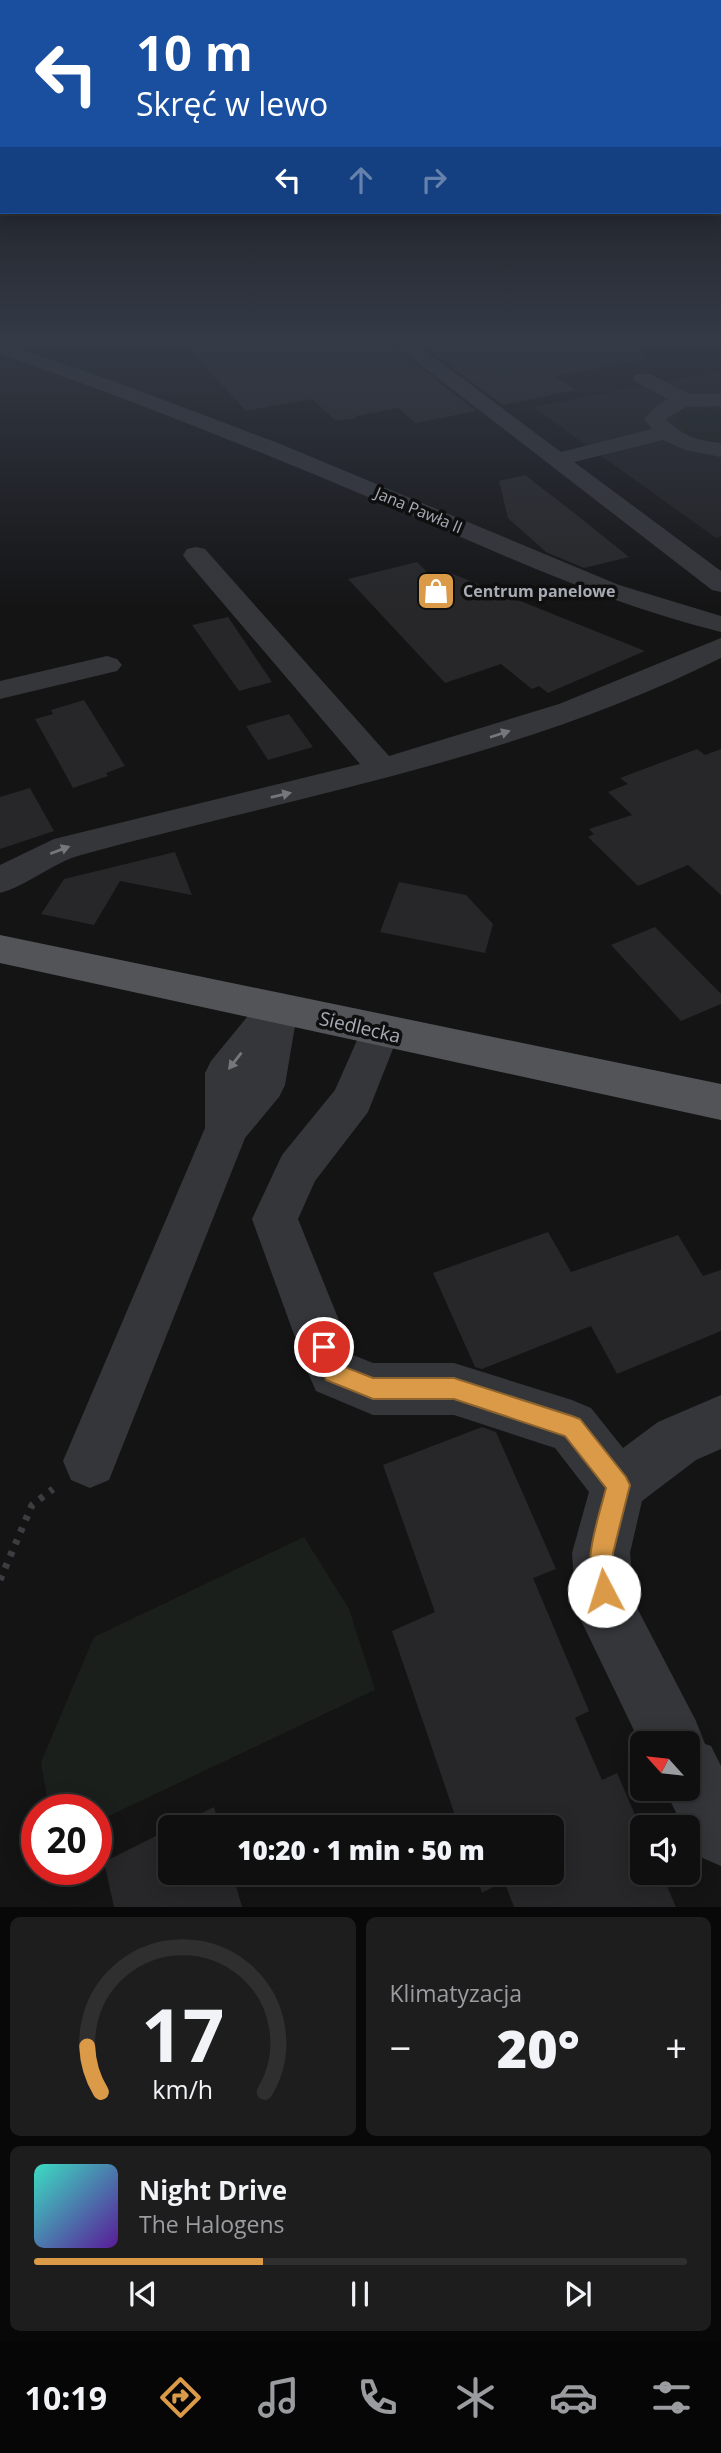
<!DOCTYPE html>
<html lang="pl">
<meta charset="utf-8">
<style>
:root{--surface:#0f0f10;--page:#1d1d1e;--text:#f1f3f6;--muted:#9b9c9f;--line:#2f2f30;--accent:#da9a47}
body{margin:0;font-family:"Open Sans",sans-serif;background:var(--page);color:var(--text);height:100vh;display:flex;flex-direction:column;font-size:26px;white-space:nowrap}
*{box-sizing:border-box;margin:0}
p{font-size:23px;color:var(--muted)}
.icon{flex:none;width:38px;height:38px;fill:none;stroke:currentColor;stroke-width:2;stroke-linecap:round;stroke-linejoin:round}
.map{position:relative;height:1907px;overflow:hidden}
.side{display:flex;flex-direction:column;gap:10px;padding:10px;background:#080809;flex:1}
.side>*{flex:none}
.hud{position:absolute;left:0px;top:0px;width:721px;height:214px;box-shadow:0 4px 18px #0003,0 0 0 2px var(--line);background:#1a4fa0;color:#fff;overflow:hidden}
.needle{width:46px;rotate:297deg}
.tools{position:absolute;left:630px;top:1731px;display:grid;gap:14px}
.tools a{display:grid;place-items:center;width:70px;height:70px;border-radius:10px;background:var(--surface);box-shadow:0 4px 18px #0003,0 0 0 2px var(--line);font-size:35px}
.speed{position:absolute;left:21px;top:1794px;display:flex;gap:14px;font-size:35px;font-weight:700;text-align:center}
.speed>*{display:grid;place-content:center;width:91px;height:91px;border-radius:50%;background:var(--surface);box-shadow:0 4px 18px #0003,0 0 0 2px var(--line);line-height:1}
.speed .limit{border:10px solid #d22;background:#fff;color:#111}
.pin{position:absolute;display:grid;place-items:center;width:60px;height:60px;color:#fff;margin:-30px;border:4px solid #fff;border-radius:50%;box-shadow:0 2px 7px #0007}
.me{position:absolute;width:77px;margin:-38px;rotate:355deg;stroke-linejoin:round;filter:drop-shadow(0 0 5px #0008)}
.turn{display:flex;align-items:center;gap:24px;height:147px;padding:0 21px;font-size:32px}
.turn .icon{width:91px;height:91px;stroke-width:2.5}
.turn b{display:block;font-size:49px;line-height:60px}
.lanes{display:flex;align-items:center;height:66px;padding:0 21px;background:#0003;justify-content:center;gap:35px;direction:ltr}
.lanes .off{opacity:.35}
.big{font-size:52px;font-weight:800;line-height:1.1}
.side .card{flex:1;display:flex;flex-direction:column;justify-content:center;gap:10px;min-width:0;padding:0 24px;border-radius:10px;background:var(--page)}
.side .dial{align-items:center;gap:0}
.dial svg{height:182px;overflow:visible;fill:none;stroke:var(--line);stroke-width:7;stroke-linecap:round;text-anchor:middle}
.dial text{fill:var(--text);stroke:none}
.song{display:flex;align-items:center;gap:21px}
.cover{width:84px;height:84px;border-radius:10px;background:linear-gradient(135deg,hsl(170 70% 55%),hsl(270 70% 35%))}
.played{height:7px;border-radius:4px;background:linear-gradient(90deg,var(--accent) 35%,var(--line) 35%)}
.keys{display:flex;justify-content:space-around;direction:ltr}
.heat{display:flex;justify-content:space-between;align-items:center;font-size:38px;direction:ltr}
.side .tiles{flex:1;display:grid;gap:10px;grid-template-columns:1fr 1fr}
.card:last-child{grid-column:span 2}
.trip{position:absolute;left:158px;top:1815px;width:406px;height:70px;border-radius:10px;background:var(--surface);box-shadow:0 4px 18px #0003,0 0 0 2px var(--line);font-weight:800;line-height:70px;text-align:center}
.dock{display:flex;height:112px;justify-content:space-around;align-items:center;background:#060606;color:var(--muted)}
.dock .icon{width:49px;height:49px}
.dock .current{color:var(--accent)}
.dock b{font-size:32px;color:var(--text)}
.map>svg:first-child{display:block}
.built{fill:#202022}
.green{fill:#1b1f1b}
.building{fill:#272729}
.lines{fill:none;stroke-linecap:round;stroke-linejoin:round}
.path{stroke:#3b3d41;stroke-width:7;stroke-dasharray:5 8;stroke-linecap:butt}
.minor{fill:#35363a;fill-rule:evenodd}
.major{fill:#525458;fill-rule:evenodd}
.oneway{fill:#74777d}
.route{fill:#da9a47;stroke:#8e642e;stroke-width:2}
.labels{text-anchor:middle;stroke-width:7;stroke-linejoin:round;paint-order:stroke}
.far-street-label{font-size:16px;fill:#a7acb4;stroke:#0f0f10}
.far-poi-label{font-size:16px;font-weight:bold;fill:#a7acb4;stroke:#0f0f10;text-anchor:start}
.street-label{font-size:19px;fill:#a7acb4;stroke:#0f0f10}
</style>
<div class="map">
<svg width="721" height="1907" viewBox="0 0 721 1907">
<rect width="100%" height="100%" fill="#141415"/>
<!-- built -->
<path class="built" d="M721,371V536L716,538L533,407Z"/>
<!-- green -->
<path class="green" d="M704,408L721,409V443C703,440 684,438 676,420L685,412Z
M304,1537L349,1609L375,1690L96,1822V1810L49,1809L41,1762L94,1637Z"/>
<!-- building -->
<path class="building" d="M182,341H387L476,411L416,423L398,408L357,416L354,419L335,420L312,399L246,411Z
M417,341H643L645,359L554,376L576,390L503,405Z
M525,475L578,516L629,557L584,568L546,552L508,518L499,481Z
M417,562L431,576L448,572L645,651L548,693L539,686L532,689L501,664L445,683L348,579Z
M228,617L272,682L239,691L192,625Z
M84,700L125,766L106,773L108,776L73,788L35,719L53,714L51,710Z
M289,714L313,747L268,760L246,726Z
M697,749L705,755L721,749V895L688,865L638,886L588,837L594,834L589,829L632,815L608,792L628,784L620,778Z
M30,788L54,831L0,849V797Z
M175,852L192,895L120,881L94,925L41,914L64,879Z
M399,882L466,895L493,924L485,953L380,932Z
M655,927L721,994V1004L681,1021L611,945Z
M548,1232L571,1272L678,1235L703,1276L721,1270V1331L617,1374L591,1326L482,1369L475,1367L433,1273Z
M482,1427L496,1432L556,1569L533,1578L589,1711L575,1718L602,1780L617,1773L642,1831V1872H661L676,1907H514L504,1881L482,1893L475,1872H551V1827H459L392,1631L435,1612L383,1465Z
M214,1807L219,1827H174Z
M170,1829V1872H232L242,1907H114L104,1862Z"/>
<g class="lines">
<!-- path -->
<path class="path" d="M0,1580L32,1505L53,1489"/>
<!-- minor -->
<path class="minor" d="M390,341H412L561,452L652,429L644,419L654,408L668,399L636,382L633,378L636,374H650L689,394H721V406L686,407L666,419C681,436 699,441 721,443V457L685,450L663,440L574,462L721,571V592L712,590Z
M0,342L116,382L278,443L619,585L721,616V632C602,603 493,550 380,502C255,449 129,399 0,354Z
M196,547L205,549L389,756L559,704L721,638V658C519,759 297,796 81,855C52,863 29,885 0,893V865L54,839L360,764L187,561L183,555L187,549Z
M107,656L117,659L122,665L117,671L0,699V681Z
M278,993L292,997L298,1008L285,1085L279,1097L245,1138L109,1480L90,1488L71,1480L63,1461L205,1128V1073L211,1061L261,1000Z
M380,1015L394,1020L400,1031L368,1112L315,1181L298,1219L353,1355L373,1363H454L572,1400L591,1408L623,1448L658,1422L721,1395V1449L696,1460L642,1501L630,1553L635,1604L696,1721L705,1744L711,1746L721,1766V1866L698,1856L688,1837V1827H683L664,1788H688V1743H642V1747L576,1610L572,1553L589,1492L555,1448L454,1415H373L316,1391L308,1373L252,1219L282,1155L335,1090L366,1020Z"/>
<!-- major -->
<path class="major" d="M0,935L721,1084V1120L0,963Z"/>
</g>
<!-- one-way arrows -->
<defs><path id="oneway-solid" d="M-6-.8H1V-3.2L6.5 0L1 3.2V.8H-6Z" transform="scale(1.75)"/></defs>
<g class="oneway">
<use href="#oneway-solid" transform="translate(500 734) rotate(-18)"/>
<use href="#oneway-solid" transform="translate(281 795) rotate(-13)"/>
<use href="#oneway-solid" transform="translate(60 850) rotate(-21)"/>
<use href="#oneway-solid" transform="translate(235 1061) rotate(128)"/>
</g>
<!-- sky -->
<linearGradient id="sky" x2="0" y2="1"><stop stop-color="#0b0b0c"/><stop offset="0.56" stop-color="#343a46"/><stop offset="1" stop-color="#343a46" stop-opacity="0"/></linearGradient>
<rect width="721" height="608" fill="url(#sky)"/>
<!-- route -->
<path class="route" d="M324,1337L331,1340L342,1366L373,1378H454L572,1416L580,1419L626,1477L630,1485L613,1553L616,1591L613,1600L604,1603L596,1600C581,1564 597,1524 606,1488L565,1436L454,1399H373L326,1380L313,1347L316,1340Z"/>
<!-- icons -->
<defs>
<symbol id="shop-square" viewBox="-11 -11 22 22"><rect x="-9" y="-9" width="18" height="18" rx="4" fill="#da9a47" stroke="#0f0f10"/><path d="M-5-2.5h2.3a2.7 3.5 0 0 1 5.4 0H5L5.5 6h-11ZM-1.5-2.5h3a1.5 2.3 0 0 0-3 0Z" fill="#fff"/></symbol>
</defs>
<g fill-rule="evenodd">
<use href="#shop-square" x="414" y="569" width="44" height="44"/>
</g>
<g class="labels">
<!-- far-street labels -->
<g class="far-street-label">
<text transform="translate(419 510) rotate(23)" y="6">Jana Pawła II</text>
</g>
<!-- far-poi labels -->
<g class="far-poi-label">
<text x="463" y="597">Centrum panelowe</text>
</g>
<!-- street labels -->
<g class="street-label">
<text transform="translate(360 1027) rotate(13)" y="7">Siedlecka</text>
</g>
</g>
</svg>
<div class="tools">
<a><svg class="needle" viewBox="-14 -14 28 28"><path d="M0-13l5 13h-10z" fill="#e53935"/><path d="M0 13l5-13h-10z" fill="#9b9c9f"/></svg></a>
<a><svg class="icon" aria-label="sound" viewBox="0 0 24 24"><path d="M4 9h4l5-4v14l-5-4H4zM17 9q2 3 0 6"/></svg></a>
</div>
<div class="speed"><div class="limit">20</div></div>
<div class="pin" style="left:324px;top:1347px;background:#d93025"><svg class="icon" aria-label="arrive" viewBox="0 0 24 24"><path d="M6 21V4h12l-3 4 3 4H6"/></svg></div>
<svg class="me" style="left:604px;top:1591px" viewBox="-20 -20 40 40"><circle r="19" fill="#fff"/><path d="M0-13L10 11 0 6-10 11z" fill="#da9a47"/></svg>
<div class="trip">10:20 · 1 min · 50 m</div>
<div class="hud">
<div class="turn"><svg class="icon" aria-label="left" viewBox="0 0 24 24"><path d="M17 20v-9H6M10 6l-5 5 5 5"/></svg><div><b>10 m</b>Skręć w lewo</div></div>
<div class="lanes"><svg class="icon" aria-label="left" viewBox="0 0 24 24"><path d="M17 20v-9H6M10 6l-5 5 5 5"/></svg><svg class="icon off" aria-label="ahead" viewBox="0 0 24 24"><path d="M12 20V5M6 11l6-6 6 6"/></svg><svg class="icon off" aria-label="right" viewBox="0 0 24 24"><path d="M7 20v-9h11M14 6l5 5-5 5"/></svg></div>
</div>
</div>
<section class="side">
<div class="tiles">
<div class="card dial"><svg viewBox="0 0 100 80">
<path d="M14 69A42 42 0 1 1 86 69"/>
<path d="M14 69A42 42 0 0 1 8 49" stroke="#da9a47"/>
<text x="50" y="56" font-size="32" font-weight="700">17</text>
<text x="50" y="72" font-size="11">km/h</text>
</svg></div>
<div class="card"><p>Klimatyzacja</p>
<div class="heat"><a>−</a><b class="big">20°</b><a>+</a></div>
</div>
<div class="card">
<div class="song"><i class="cover"></i><div><b>Night Drive</b><p>The Halogens</p></div></div>
<div class="played"></div>
<div class="keys"><svg class="icon" aria-label="previous" viewBox="0 0 24 24"><path d="M18 5L8 12l10 7zM5 5v14"/></svg><svg class="icon" aria-label="pause" viewBox="0 0 24 24"><path d="M8 5v14M16 5v14"/></svg><svg class="icon" aria-label="next" viewBox="0 0 24 24"><path d="M6 5l10 7-10 7zM19 5v14"/></svg></div>
</div>
</div>
</section>
<nav class="dock">
<b>10:19</b>
<svg class="icon current" aria-label="directions" viewBox="0 0 24 24"><path d="M12 3l9 9-9 9-9-9zM9 14v-3h6M13 9l2 2-2 2"/></svg>
<svg class="icon" aria-label="music" viewBox="0 0 24 24"><path d="M9 18V5l10-2v13"/><circle cx="6" cy="18" r="3"/><circle cx="16" cy="16" r="3"/></svg>
<svg class="icon" aria-label="phone" viewBox="0 0 24 24"><path d="M5 4h4l2 5-3 2q2 4 5 5l2-3 5 2v4C11 20 4 13 5 4z"/></svg>
<svg class="icon" aria-label="climate" viewBox="0 0 24 24"><path d="M12 3v18M4 7l16 10M4 17L20 7"/></svg>
<svg class="icon" aria-label="car" viewBox="0 0 24 24"><path d="M5 17H2v-5l4-1 3-4h7l3 4 3 1v5h-3M9 17h6M6 11h13"/><circle cx="7" cy="17" r="2"/><circle cx="17" cy="17" r="2"/></svg>
<svg class="icon" aria-label="filters" viewBox="0 0 24 24"><path d="M4 7h16M4 17h16"/><circle cx="9" cy="7" r="2"/><circle cx="15" cy="17" r="2"/></svg>
</nav>
